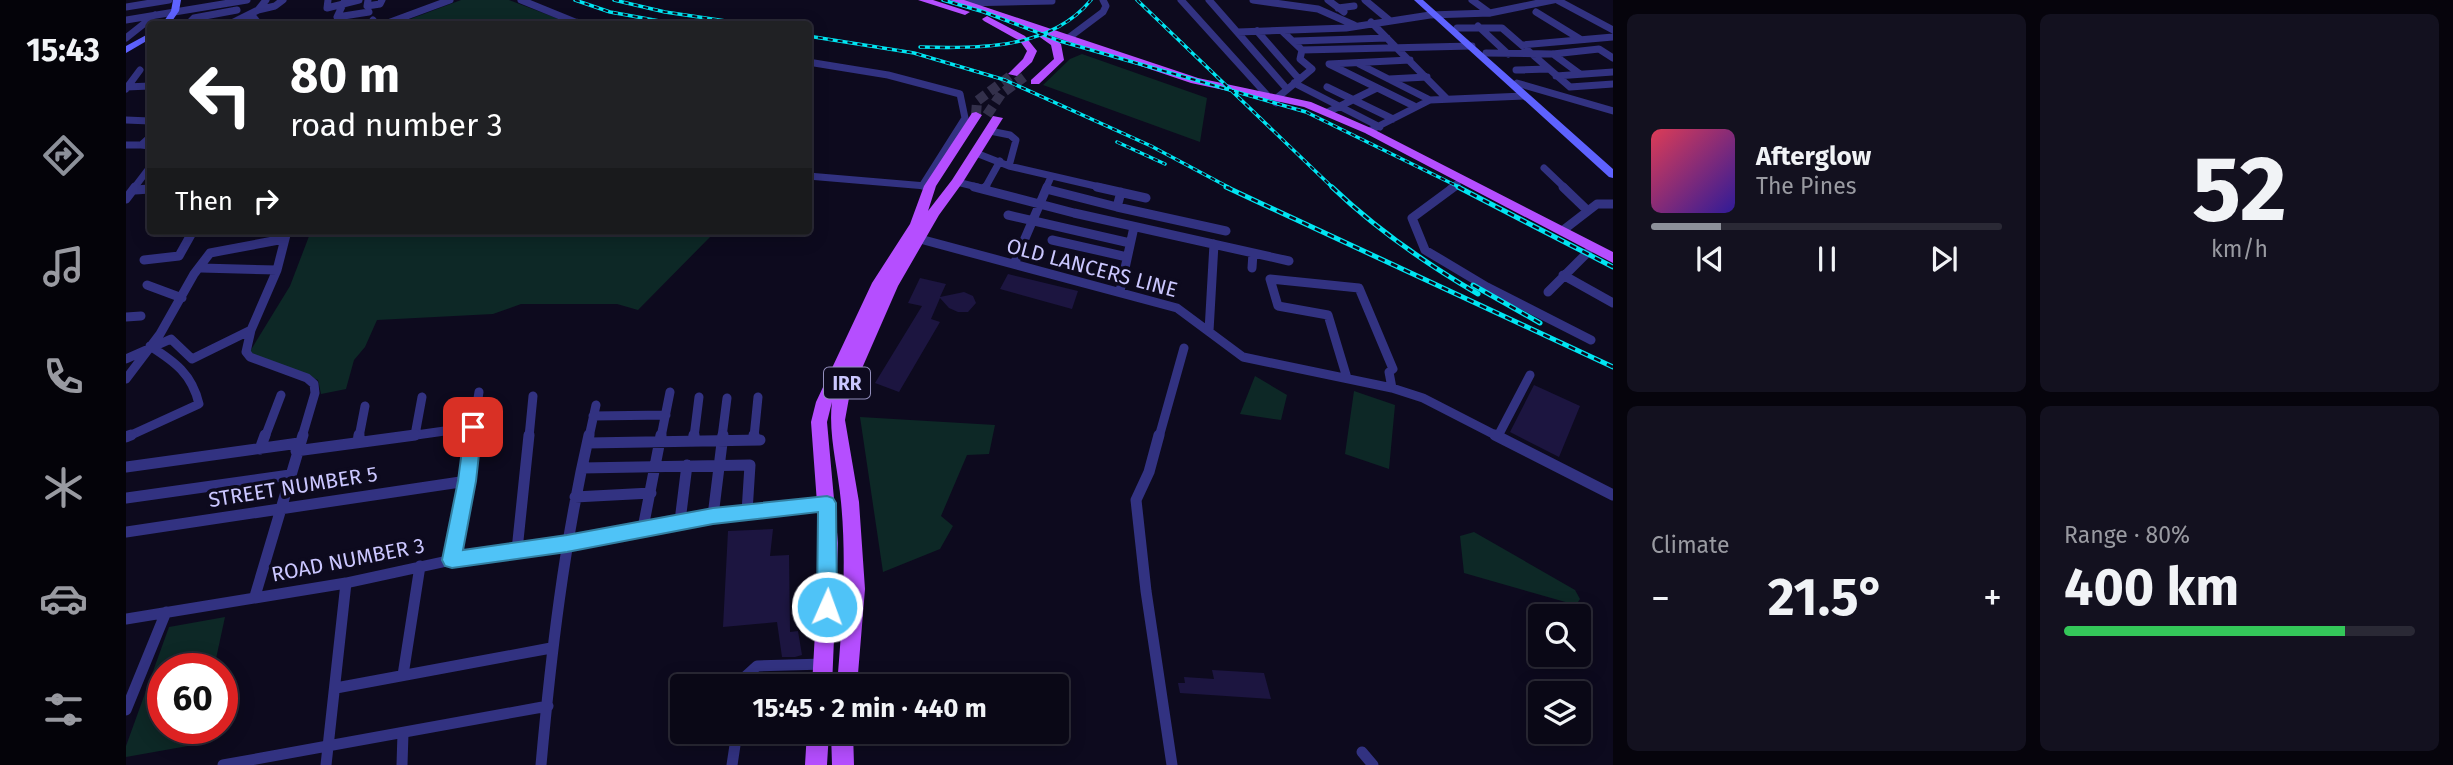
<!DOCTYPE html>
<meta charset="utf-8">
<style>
:root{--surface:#0a0816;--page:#13111f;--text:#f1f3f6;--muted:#999aa1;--line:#2a2935;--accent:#8c9099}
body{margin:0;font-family:"Fira Sans",sans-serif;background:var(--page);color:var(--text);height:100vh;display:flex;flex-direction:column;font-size:26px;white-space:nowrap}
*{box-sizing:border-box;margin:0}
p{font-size:23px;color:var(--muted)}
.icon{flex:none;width:38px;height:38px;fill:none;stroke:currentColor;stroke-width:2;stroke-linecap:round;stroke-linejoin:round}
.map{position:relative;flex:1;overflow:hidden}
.drawer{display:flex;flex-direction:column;gap:14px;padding:14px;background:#06040c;width:840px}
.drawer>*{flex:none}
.hud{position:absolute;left:21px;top:21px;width:665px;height:214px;border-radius:7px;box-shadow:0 4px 18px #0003,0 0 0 2px var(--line);background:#202124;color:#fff;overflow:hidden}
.tools{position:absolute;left:1402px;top:604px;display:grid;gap:14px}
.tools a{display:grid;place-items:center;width:63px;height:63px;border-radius:7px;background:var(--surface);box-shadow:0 4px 18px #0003,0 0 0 2px var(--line);font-size:35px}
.speed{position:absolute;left:21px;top:653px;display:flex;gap:14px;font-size:35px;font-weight:700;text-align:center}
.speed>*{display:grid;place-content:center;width:91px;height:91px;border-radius:50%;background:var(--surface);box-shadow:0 4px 18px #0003,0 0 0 2px var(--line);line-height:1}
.speed .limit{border:10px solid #d22;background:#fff;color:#111}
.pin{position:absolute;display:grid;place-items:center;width:60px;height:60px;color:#fff;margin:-30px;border-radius:14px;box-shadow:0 4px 10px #0006}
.me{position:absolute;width:77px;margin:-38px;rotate:2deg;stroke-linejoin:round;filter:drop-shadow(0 0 5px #0008)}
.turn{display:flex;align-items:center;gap:24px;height:147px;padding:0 28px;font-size:32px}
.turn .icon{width:91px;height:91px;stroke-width:2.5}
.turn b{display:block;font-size:49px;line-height:60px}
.then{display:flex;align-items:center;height:66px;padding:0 28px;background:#0003;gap:14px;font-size:26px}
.big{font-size:52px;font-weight:700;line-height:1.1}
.drawer .card{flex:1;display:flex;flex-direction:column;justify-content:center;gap:10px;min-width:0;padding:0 24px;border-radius:10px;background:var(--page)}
.drawer .dial{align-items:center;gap:0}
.dial b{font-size:91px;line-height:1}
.song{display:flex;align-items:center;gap:21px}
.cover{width:84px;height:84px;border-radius:10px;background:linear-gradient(135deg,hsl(350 70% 55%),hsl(250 70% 35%))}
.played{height:7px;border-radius:4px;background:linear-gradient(90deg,var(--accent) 20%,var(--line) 20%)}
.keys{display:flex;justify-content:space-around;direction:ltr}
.heat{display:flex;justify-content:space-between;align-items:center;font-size:38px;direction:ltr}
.charge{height:10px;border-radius:5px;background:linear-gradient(90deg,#34c759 80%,var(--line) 0)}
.drawer .tiles{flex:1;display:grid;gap:14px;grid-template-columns:repeat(2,1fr)}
.trip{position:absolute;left:544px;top:674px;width:399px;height:70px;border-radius:7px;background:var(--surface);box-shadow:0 4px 18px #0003,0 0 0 2px var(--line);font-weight:700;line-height:70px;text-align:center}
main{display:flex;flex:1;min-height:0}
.menu{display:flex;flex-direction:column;width:126px;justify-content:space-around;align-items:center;background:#040309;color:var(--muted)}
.menu .icon{width:49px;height:49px}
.menu .on{color:var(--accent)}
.menu b{font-size:32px;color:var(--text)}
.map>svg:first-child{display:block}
.green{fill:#0d2826}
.building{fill:#1c1540}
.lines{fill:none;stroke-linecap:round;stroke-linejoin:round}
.primary-tunnel{stroke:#33304b;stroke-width:10;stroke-dasharray:10 5;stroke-linecap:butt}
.street-far2{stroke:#323281;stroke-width:7}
.street-far1{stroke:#323281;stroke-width:9}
.street{stroke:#323281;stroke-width:11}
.secondary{fill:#5e62ff;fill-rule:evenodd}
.primary{fill:#b54eff;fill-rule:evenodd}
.rail-far1-casing{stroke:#00e5f2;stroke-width:3.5}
.rail-casing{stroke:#00e5f2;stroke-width:5}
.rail-far1{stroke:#0d0a1e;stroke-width:2;stroke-dasharray:5;stroke-linecap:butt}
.rail{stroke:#0d0a1e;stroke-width:2.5;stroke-dasharray:7;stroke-linecap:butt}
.route{fill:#4fc3f7;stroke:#337fa1;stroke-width:2}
.labels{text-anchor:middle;stroke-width:7;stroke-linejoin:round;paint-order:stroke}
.shield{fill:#0d0a1e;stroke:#928ebc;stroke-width:2}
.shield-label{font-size:19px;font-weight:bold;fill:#cbc7ff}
.street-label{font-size:21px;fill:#cbc7ff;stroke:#0d0a1e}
</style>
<main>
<nav class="menu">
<b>15:43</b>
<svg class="icon on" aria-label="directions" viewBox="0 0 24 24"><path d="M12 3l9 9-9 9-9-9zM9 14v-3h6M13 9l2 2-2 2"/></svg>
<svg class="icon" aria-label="music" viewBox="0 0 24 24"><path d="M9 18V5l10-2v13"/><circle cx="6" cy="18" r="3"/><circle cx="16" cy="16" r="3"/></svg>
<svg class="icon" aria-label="phone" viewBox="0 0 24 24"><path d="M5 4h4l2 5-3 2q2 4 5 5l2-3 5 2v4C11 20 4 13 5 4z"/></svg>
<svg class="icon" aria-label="climate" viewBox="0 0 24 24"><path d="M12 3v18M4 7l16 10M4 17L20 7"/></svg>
<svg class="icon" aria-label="car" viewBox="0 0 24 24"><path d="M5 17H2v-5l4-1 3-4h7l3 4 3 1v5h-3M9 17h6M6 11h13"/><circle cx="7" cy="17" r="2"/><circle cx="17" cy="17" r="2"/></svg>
<svg class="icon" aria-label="filters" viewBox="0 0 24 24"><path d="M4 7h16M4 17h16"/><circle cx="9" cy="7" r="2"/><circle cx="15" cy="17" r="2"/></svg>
</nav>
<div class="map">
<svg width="1487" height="765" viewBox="0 0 1487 765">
<rect width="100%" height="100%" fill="#0d0a1e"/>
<!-- green -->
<path class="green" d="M335,0H383L446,24H271Z
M956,54L1081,98L1074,142L917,85L944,59Z
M185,231H583L585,236L512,310L491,304H395L367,314L251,320L239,347L228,360L220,389L195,394L192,380L123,353L164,286Z
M1129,376L1161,395L1155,420L1114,414Z
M1228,391L1269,405L1263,469L1219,454Z
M734,417L869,425L863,454L841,455L815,516L827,526L814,549L757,572Z
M1348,532L1449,590L1454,599L1450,605L1338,573L1334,536Z
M99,617L88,668H37V728H76L73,744L0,757V746L43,627Z"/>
<!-- building -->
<path class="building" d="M882,274L952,291L946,309L874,289Z
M794,278L820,284L814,297L838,292L847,296L850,303L842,312H832L823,308L814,298L805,319L814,322L773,392L749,383L796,306L782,303Z
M1408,385L1454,406L1433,457L1384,432Z
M647,529L644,556L663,555L664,632L672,631L676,655L669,657H656L651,622L597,627L602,531Z
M1086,670L1138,673L1145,699L1054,693L1052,683H1059L1058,677L1088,679Z"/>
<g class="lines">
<!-- primary-tunnel -->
<path class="primary-tunnel" d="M850,115L851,101L887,74
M861,115L875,94L898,77"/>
<!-- street-far2 -->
<path class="street-far2" d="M202,0L201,8L233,0
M219,0L211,17L243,12
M242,0L241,6L254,4L256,0
M395,0L449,22L462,24
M1055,0L1141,95
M1083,0L1161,89
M1127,0L1192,9L1228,25
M1202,0L1218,12
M1239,0L1263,20
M1346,0L1364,13
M1431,0L1487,30
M839,3L926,1
M0,7L43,0
M1212,8L1228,6
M132,10L149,6L157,0
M1410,12L1454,39
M125,14L133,24
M0,20L121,0
M1245,22L1321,99
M187,23L217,22
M62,24L68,18L111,10
M104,24L132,10L140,0
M244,24L247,20
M259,24L324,0
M1352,26L1382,54
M1331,28H1376L1444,87L1487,84
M1131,31L1173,79
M1112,32L1220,28L1304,15L1364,13L1427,0
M0,38L29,15
M941,39L977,12L980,6L977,0
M1169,41L1261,38
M1396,45L1487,37
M1176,50L1346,46
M1360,53L1427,54L1473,49L1487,58
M1427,54L1454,74
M1284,60L1203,64L1288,106
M682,62L762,75L834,94L839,118L796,186
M1233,64L1304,100
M1390,70L1422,69
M1430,76L1487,72
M1263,79L1301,77
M1168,83L1254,127
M1391,83L1487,111
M0,87L24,86
M1201,87L1267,119
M0,89L14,70
M1150,103L1152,97L1186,69L1174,59L1176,50L1156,31
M1202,112L1251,88
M0,120L24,121
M864,131L884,135L890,140L883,166
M1243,131L1304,100L1398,96
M24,137L15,145L24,146
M0,145H15
M850,153L883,166L978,188
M1418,168L1439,188
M682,176L800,186
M831,182L855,188
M8,188L24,167
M859,188L874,161
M920,188L925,177
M1325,188L1331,184"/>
<!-- street-far1 -->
<path class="street-far1" d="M848,187L948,213L1163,261
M971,187L1020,198
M1328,187L1286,218L1299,250L1361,287L1465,340
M1437,187L1462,211
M859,189L860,187
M920,189L991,207L995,192
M9,190L24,189
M0,199L9,187
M991,207L1100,231
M882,215L1004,243
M161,231L151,270L125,330L120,352L124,357L181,378L188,384L189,393L176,437
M1436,231L1471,204H1487
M794,239L1051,308L1117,357L1266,388L1297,398L1373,437
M926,240L1001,257
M18,260L53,256L67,231
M888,264L921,187
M75,268L151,270
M1126,268L1127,253
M1437,275L1487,303
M21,285L56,298
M994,291L1008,227
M1422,292L1462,252
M0,317L15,316
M1083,331L1088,244
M0,359L45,339L66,359L125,330
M1221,378L1202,315L1152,306L1144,279L1233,288L1267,369L1263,372L1266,388
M0,379L34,334L68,274L84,253L158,239
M467,416L540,415
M289,435L296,397
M1372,436L1404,375
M1,437L73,404C66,374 49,362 24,346
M139,437L155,395
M233,437L239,406
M276,437L347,427
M346,437L353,392
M403,437L407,396
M463,437L470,405
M535,437L544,392
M568,437L573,397
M596,437L601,398
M628,437L632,397
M1033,437L1058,348"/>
<!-- street -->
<path class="street" d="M1033,435L1023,472L1010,500L1020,591L1046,765
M1369,435L1487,495
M0,437L5,435
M628,440V435
M567,441L568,435
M232,442L233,435
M462,443L634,440
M134,449L139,435
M170,451L289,435
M0,467L173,443
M456,468L624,465L621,512
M449,497L525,493
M0,498L164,475
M587,516L597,435
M554,521L561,465
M517,528L535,435
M0,532L341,481
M391,550L403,435
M326,560L346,435
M129,596L177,435
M0,619L220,583L326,560L441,543L554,521L701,503
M277,675L294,566
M618,686L620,676L631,666L698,664
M210,688L425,648
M0,710L40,612
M1236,752L1247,765
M97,765L422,706
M200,765L220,583
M276,765L277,733
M415,765C425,654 438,544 463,435
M606,765L611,732"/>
<!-- secondary -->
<path class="secondary" d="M47,0H55L53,11L44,24H36L45,11Z
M1288,0H1297L1487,169V178L1483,177Z
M24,33V39L0,53V46Z"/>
<!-- primary -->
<path class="primary" d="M792,0H807L844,12L839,15Z
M824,0H838L1072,78L1185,102L1247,129L1487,252V263L1239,133L1178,107L1065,83L923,35L935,44L938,60L913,84H905V80L928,59L925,45L911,35L915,32Z
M861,16L899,36L911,51L906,62L891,76L882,74L897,59L901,51L894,41L858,21L856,19Z
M850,112L856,115L810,186L802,211L826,180L867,116L877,118L837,182L813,215L772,286L723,398L719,420L733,502L739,589L731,686H711C716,624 721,564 715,502C712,468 702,434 706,402L701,422L712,543L706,686H686L694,543L685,422L690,402L746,283L784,224L798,186L846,113Z
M681,732H703L701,765H679Z
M705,732H727L728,765H706Z"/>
<defs>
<path id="rail-far1" d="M449,0L484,12L550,24
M488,0L539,12L620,24
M817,0L858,12L934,41L1180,112L1335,188
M1011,0L1207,188
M682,36L788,53L879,80L1025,146L1104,188
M794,47C853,49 925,49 965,0
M991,142L1039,164"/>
<path id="rail" d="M1100,187L1487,367
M1206,187C1250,229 1299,263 1352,294
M1332,187L1487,267
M1347,285L1414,323"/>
</defs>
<!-- rail-far1 casing -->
<use href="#rail-far1" class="rail-far1-casing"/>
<!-- rail casing -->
<use href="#rail" class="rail-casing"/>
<!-- rail-far1 -->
<use href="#rail-far1" class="rail-far1"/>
<!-- rail -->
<use href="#rail" class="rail"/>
</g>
<!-- route -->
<path class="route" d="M347,420L353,422L356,427L350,481L337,550L441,535L587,508L701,496L707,498L710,503L711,607L708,614L701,617L694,614L691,607L692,512L587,524L441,552L326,568L319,566L316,560L332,481L339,427L341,422Z"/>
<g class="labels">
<!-- shield labels -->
<rect class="shield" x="698" y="367.5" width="46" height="31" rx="5"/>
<g class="shield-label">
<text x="721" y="390">IRR</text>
</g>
<!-- street labels -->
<g class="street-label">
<text transform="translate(966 268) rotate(15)" y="7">OLD LANCERS LINE</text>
<text transform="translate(167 487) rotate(-9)" y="7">STREET NUMBER 5</text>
<text transform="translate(222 560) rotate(-11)" y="7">ROAD NUMBER 3</text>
</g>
</g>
</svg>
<div class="tools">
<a><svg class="icon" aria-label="search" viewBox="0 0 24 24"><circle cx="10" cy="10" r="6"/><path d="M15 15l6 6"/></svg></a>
<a><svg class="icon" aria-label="layers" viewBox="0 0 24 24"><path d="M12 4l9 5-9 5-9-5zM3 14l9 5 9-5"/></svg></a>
</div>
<div class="speed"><div class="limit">60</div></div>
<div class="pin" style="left:347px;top:427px;background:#d93025"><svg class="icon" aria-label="arrive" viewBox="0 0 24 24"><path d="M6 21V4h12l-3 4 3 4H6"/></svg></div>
<svg class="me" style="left:701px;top:607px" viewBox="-20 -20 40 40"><circle r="17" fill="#4fc3f7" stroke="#fff" stroke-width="3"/><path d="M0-11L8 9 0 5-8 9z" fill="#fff"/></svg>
<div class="trip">15:45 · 2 min · 440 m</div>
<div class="hud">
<div class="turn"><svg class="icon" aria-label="left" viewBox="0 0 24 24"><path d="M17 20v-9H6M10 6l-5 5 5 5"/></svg><div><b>80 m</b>road number 3</div></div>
<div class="then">Then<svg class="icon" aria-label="right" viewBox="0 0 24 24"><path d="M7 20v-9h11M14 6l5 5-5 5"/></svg></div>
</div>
</div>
<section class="drawer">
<div class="tiles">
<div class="card">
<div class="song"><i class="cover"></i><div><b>Afterglow</b><p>The Pines</p></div></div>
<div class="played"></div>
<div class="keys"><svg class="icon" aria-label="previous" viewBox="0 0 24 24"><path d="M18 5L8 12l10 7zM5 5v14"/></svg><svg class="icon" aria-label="pause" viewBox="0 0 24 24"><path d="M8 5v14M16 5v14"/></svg><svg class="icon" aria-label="next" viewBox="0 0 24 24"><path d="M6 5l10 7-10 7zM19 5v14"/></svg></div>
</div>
<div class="card dial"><b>52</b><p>km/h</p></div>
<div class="card"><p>Climate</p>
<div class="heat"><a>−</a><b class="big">21.5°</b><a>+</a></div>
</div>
<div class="card"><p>Range · 80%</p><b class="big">400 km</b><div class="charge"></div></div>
</div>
</section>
</main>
